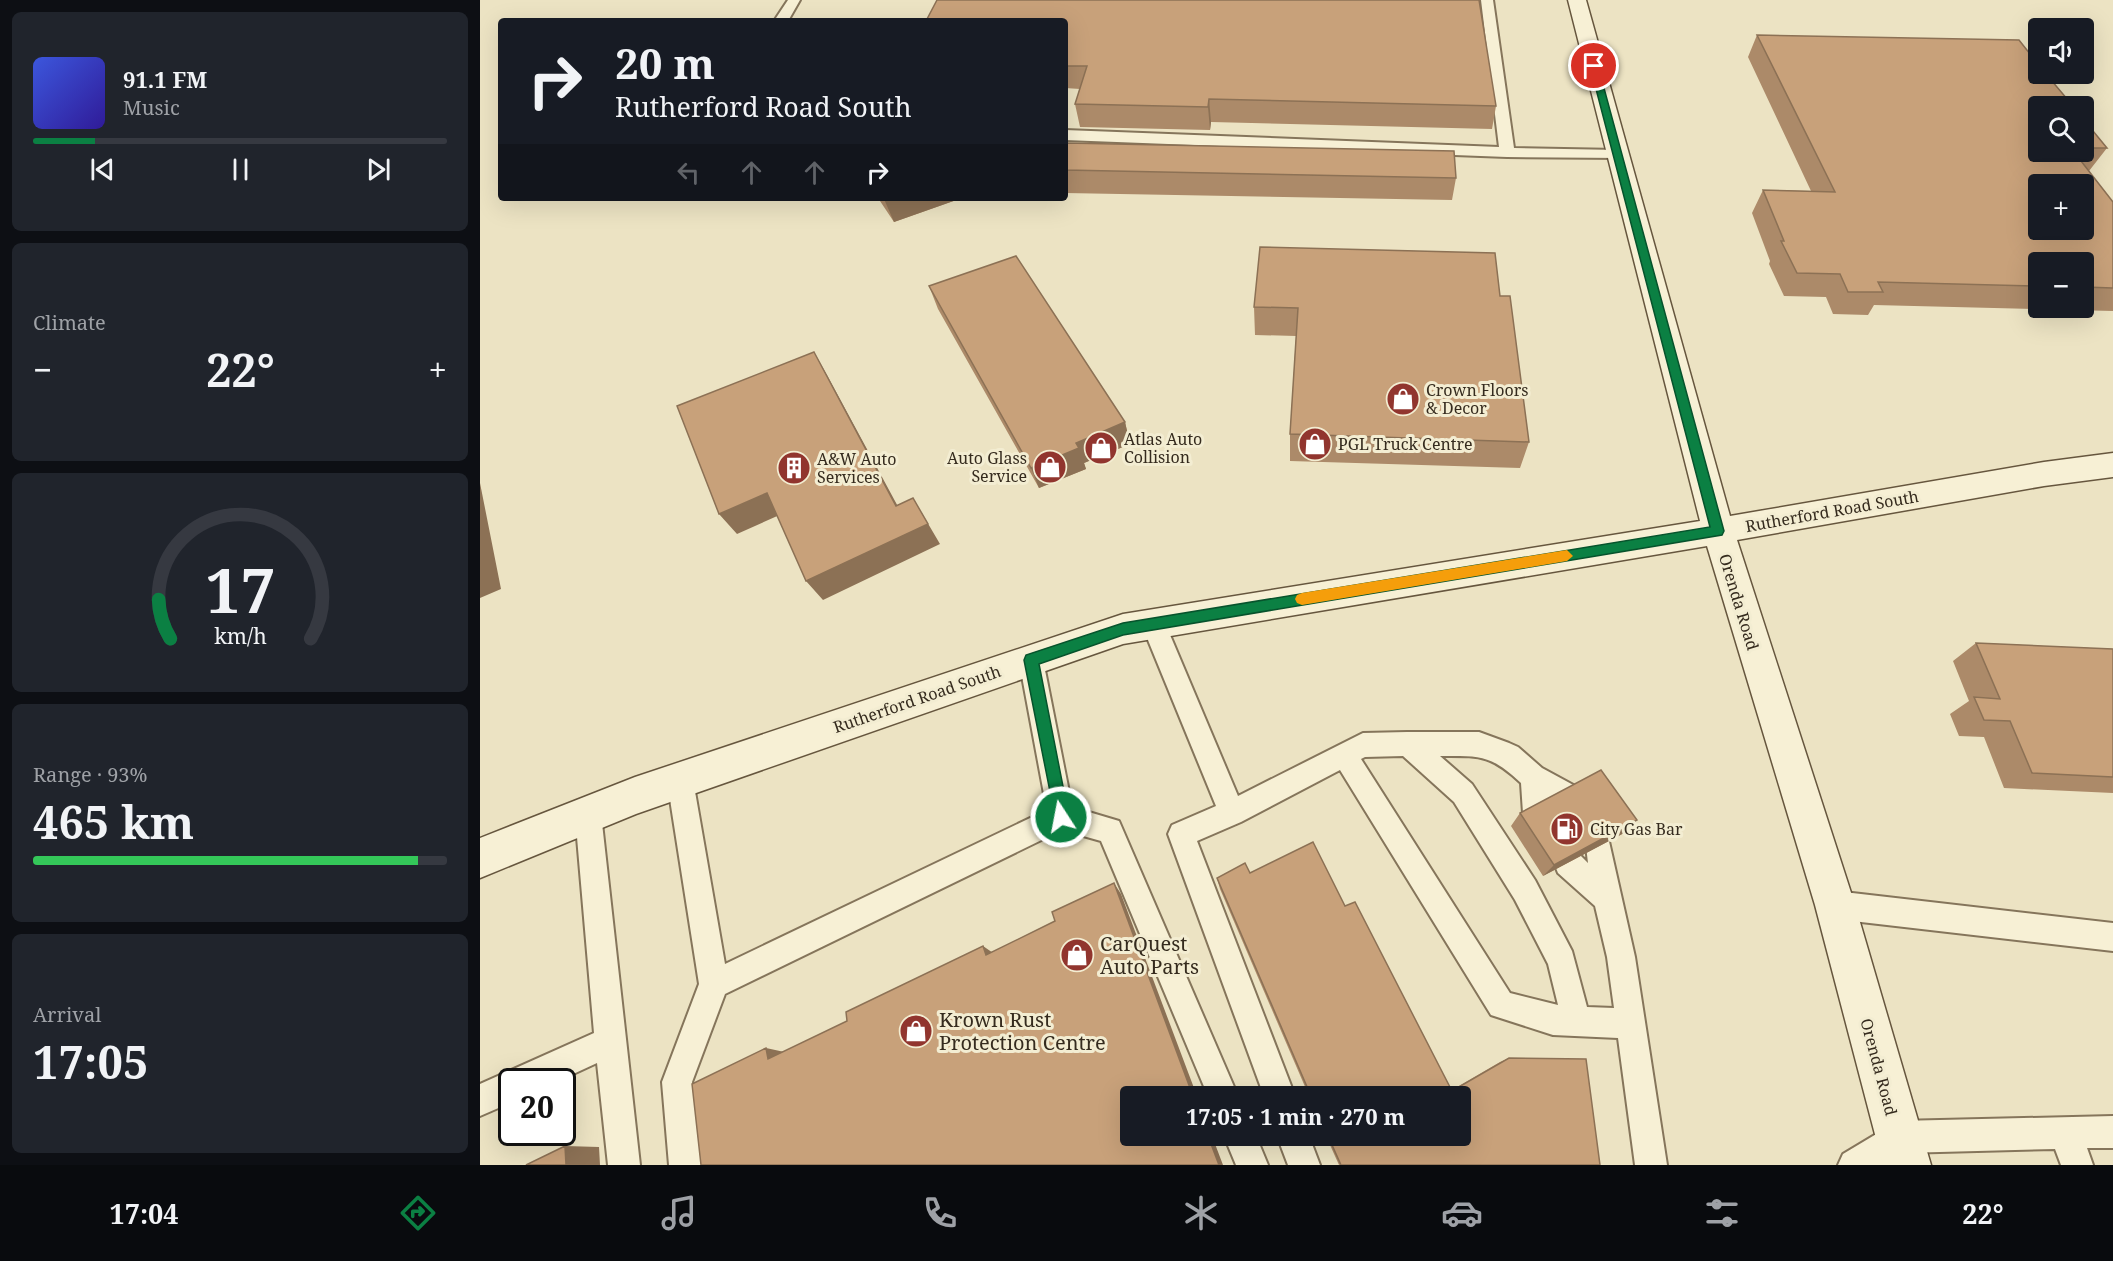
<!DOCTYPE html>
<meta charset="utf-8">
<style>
:root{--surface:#171b24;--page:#20242c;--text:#f1f3f6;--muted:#9ea1a6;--line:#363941;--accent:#0b8043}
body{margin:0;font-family:"Noto Serif",serif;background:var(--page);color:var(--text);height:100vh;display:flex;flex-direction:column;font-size:22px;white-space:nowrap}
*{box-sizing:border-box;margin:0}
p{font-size:20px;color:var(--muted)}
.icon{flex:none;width:33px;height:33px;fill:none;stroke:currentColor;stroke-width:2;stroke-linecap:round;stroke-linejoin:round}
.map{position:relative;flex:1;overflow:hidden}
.drawer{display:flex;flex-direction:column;gap:12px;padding:12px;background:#0d0f14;width:480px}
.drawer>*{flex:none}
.top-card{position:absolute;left:18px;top:18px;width:570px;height:183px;border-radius:6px;box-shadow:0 6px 24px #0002;background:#171b24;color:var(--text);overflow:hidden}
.controls{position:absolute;left:1548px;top:18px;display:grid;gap:12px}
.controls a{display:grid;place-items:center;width:66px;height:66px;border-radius:6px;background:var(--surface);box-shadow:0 6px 24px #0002;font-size:30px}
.speed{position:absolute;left:18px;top:1068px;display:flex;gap:12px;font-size:30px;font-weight:700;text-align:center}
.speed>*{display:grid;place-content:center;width:78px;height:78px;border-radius:50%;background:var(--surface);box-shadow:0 6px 24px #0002;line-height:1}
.speed .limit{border:3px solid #111;border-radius:9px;background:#fff;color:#111}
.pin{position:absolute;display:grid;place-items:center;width:51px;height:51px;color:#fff;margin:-26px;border:3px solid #fff;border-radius:50%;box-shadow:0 2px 6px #0007}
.me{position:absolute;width:66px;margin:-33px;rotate:349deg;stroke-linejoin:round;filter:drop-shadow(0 0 4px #0008)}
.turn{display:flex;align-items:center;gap:21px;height:126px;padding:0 18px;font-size:27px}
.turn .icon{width:78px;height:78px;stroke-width:2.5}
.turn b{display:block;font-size:42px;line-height:51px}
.lanes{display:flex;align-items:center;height:57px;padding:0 18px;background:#0003;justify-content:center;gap:30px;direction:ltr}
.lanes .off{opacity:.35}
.big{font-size:45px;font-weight:700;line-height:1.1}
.drawer .tile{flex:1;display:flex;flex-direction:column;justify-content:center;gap:9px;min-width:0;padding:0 21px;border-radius:9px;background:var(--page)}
.drawer .dial{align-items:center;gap:0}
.dial svg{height:156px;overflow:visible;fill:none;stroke:var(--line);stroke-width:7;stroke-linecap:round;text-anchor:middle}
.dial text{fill:var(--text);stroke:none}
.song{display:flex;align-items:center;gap:18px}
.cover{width:72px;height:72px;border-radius:9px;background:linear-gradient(135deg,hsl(230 70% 55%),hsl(250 70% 35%))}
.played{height:6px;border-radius:3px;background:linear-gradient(90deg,var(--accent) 15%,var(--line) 15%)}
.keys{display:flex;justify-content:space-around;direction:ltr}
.heat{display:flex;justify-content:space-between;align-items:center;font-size:33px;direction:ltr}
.charge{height:9px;border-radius:4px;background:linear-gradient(90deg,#34c759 93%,var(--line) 0)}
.trip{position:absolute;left:640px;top:1086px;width:351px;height:60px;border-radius:6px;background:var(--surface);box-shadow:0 6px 24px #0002;font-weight:700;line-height:60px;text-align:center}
.menu{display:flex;height:96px;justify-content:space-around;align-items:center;background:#090b0e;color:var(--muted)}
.menu .icon{width:42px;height:42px}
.menu .on{color:var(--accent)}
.menu b{font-size:27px;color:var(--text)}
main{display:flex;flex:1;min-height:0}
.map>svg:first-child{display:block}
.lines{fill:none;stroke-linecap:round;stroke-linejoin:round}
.lane-casing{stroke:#85755b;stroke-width:4}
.secondary-casing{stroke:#66563e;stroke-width:3}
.lane{fill:#f7f0d5;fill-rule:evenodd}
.secondary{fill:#f7f0d5;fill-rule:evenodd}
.wall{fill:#ac8a69;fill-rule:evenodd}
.shaded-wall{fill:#8c7155}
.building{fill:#c8a17a;stroke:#8c7155;stroke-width:1.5;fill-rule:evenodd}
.route{fill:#0b8043;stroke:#07532c;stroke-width:1.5}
.slow{fill:#f59e0b}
.labels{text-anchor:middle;stroke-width:6;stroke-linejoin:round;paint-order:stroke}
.poi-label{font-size:16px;fill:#352b1e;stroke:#f3edd2;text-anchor:start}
.street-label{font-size:16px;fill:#352b1e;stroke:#f3edd2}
.near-poi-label{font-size:20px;fill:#352b1e;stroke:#f3edd2;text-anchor:start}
</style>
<main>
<section class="drawer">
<div class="tile">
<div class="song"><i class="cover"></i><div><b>91.1 FM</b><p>Music</p></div></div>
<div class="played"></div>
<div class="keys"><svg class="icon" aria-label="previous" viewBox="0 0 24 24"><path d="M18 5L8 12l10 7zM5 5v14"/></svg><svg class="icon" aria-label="pause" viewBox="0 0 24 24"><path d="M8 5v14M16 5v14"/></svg><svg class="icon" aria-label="next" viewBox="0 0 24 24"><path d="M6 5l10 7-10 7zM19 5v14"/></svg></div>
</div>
<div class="tile"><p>Climate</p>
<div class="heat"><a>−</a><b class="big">22°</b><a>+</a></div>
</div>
<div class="tile dial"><svg viewBox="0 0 100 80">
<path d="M14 69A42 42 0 1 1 86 69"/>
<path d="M14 69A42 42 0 0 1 8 49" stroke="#0b8043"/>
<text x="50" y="56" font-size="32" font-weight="700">17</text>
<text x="50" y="72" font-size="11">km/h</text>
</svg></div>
<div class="tile"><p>Range · 93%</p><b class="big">465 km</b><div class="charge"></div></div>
<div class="tile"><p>Arrival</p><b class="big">17:05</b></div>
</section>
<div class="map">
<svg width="1633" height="1165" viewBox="0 0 1633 1165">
<rect width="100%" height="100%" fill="#ece3c3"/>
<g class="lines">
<defs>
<path id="lane" d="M308,0H320L308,21H294Z
M1001,0H1013L1034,148L1138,150L1143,152L1146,155L1143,158L1027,157L585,140V130L1019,147Z
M673,613L681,616L685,623L758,796L883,733L927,732H999L1029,743L1038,747L1062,768L1097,787L1101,796L1097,805L1088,809L1068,799L1069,813L1065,822L1056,826L1047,822L1043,813L1041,783C1010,754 1000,756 960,756L992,784L1055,880L1092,951L1107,1007L1134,1008L1127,957L1115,906L1078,873L1074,863L1078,853L1088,849L1098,853L1108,863L1106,846L1110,837L1119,833L1128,837L1155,957L1187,1165H1155L1138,1038L1073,1035L1011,1015L860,770L761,822L717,841L815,1096H784L688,834L692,825L736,806L661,623L665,616ZM923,756L974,802L1035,900L1068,964L1078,1005L1030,993L881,759L885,757Z
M551,649L559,653L563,660L592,807L639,821L758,1096H728L621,841L582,830L245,994L212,1082L221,1165H189L182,1082L219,984L187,780L191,771L200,768L209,771L213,780L245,964L567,810L539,660L543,653Z
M108,801L117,805L121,814L160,1165H128L117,1063L76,1082H32V1102L0,1116V1084L114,1033L95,814L99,805Z
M1355,891L1633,923V951L1355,919L1345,915L1341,905L1345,895Z
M1633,1116V1148H1607L1613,1165H1581L1575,1149L1422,1153L1403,1165H1358L1363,1154L1418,1121Z
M744,1136H776L788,1165H756Z
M797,1136H829L840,1165H808Z"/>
<path id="secondary" d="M1088,0H1106L1250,516L1564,462L1633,453V477L1564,486L1257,540L1375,905L1451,1165H1403L1335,905L1227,546L643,644L156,814L0,878V838L155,777L643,614L1220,521Z"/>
</defs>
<!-- lane casing -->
<use href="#lane" class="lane-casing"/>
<!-- secondary casing -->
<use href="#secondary" class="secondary-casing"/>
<!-- lane -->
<use href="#lane" class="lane"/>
<!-- secondary -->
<use href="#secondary" class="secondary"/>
</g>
<!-- wall -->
<path class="wall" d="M585,21L1016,106L1012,129L731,122L730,130L600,127L595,104L600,89L585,88Z
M1277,35L1558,152H1604V120L1627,148L1609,171L1633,202V311L1394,305L1388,315L1353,314L1346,297L1304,296L1289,264L1290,261L1272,213L1283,190L1331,191L1268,57ZM1558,262H1604V308H1558Z
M585,143L976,178L972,200L585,193Z
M398,198H482L414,222Z
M449,286L645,422L650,444L604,463L606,469L559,488L458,309Z
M1020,296L1049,442L1040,468L810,461V434L816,336L775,335L774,307Z
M1496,643L1633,649V793L1524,788L1504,737L1479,736L1470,714L1489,701L1473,661Z
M1040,813L1157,820L1144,833L1063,876L1031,826Z
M770,873L865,906L972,1090L1020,1062L1029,1058L1120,1165H859L846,1136H981V1096H829L740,889L737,878Z"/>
<!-- shaded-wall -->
<path class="shaded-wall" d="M729,99L731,122L730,130L728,107Z
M407,198H482L414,222L404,199Z
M334,352L347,375L429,527L416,506Z
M645,422L650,444L604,463L606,469L559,488L551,468L596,443Z
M0,483L21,589L0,598Z
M287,493L304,513L257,534L239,514Z
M433,498L460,544L343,600L326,581Z
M1157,820L1144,833L1063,876L1074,865Z
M634,883L641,894L717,1096H713Z
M503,946L516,955H506Z
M286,1048L309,1053L288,1059Z
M728,1136H732L743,1165H739Z
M85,1146L119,1147L120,1165H86Z"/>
<!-- building -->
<path class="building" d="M457,0H999L1016,106L729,99L728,107L595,104L607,66H585V21H446Z
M1277,35L1539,40L1558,64V74H1566L1593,106H1558V152H1594L1633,202V288L1604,287V262H1558V286L1398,282L1403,292H1368L1360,274L1317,273L1301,241H1304L1283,190L1355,192ZM1558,184H1604V230H1558Z
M1604,120L1627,148H1604Z
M585,143L974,151L976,178L585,170Z
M780,247L1015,253L1020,296H1030L1049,442L810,434L818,308L774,307Z
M536,256L645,422L596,443L599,448L551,468L449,286Z
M334,352L416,506L433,498L448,524L326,581L287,493L239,514L197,406Z
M1496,643L1633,649V777L1552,773L1530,721L1504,720L1494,697L1520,699Z
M1121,770L1157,820L1074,865L1040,813Z
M833,842L865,906L875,902L972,1091L1029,1058L1106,1059L1120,1165H861L848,1136H981V1096H831L737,878L765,863L770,873Z
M634,883L713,1096H651V1136H728L739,1165H221L212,1084L286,1048L288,1059L367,1021L366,1012L503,946L506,955L575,921L572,912Z
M85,1146L86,1165H46Z"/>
<!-- route -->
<path class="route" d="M1114,64L1118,66L1244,531L1242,535L643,635L559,664L589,817L587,822L581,824L576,822L544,660L546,655L643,623L1230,527L1110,66Z"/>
<!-- slow -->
<path class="slow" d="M1087,550L1093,556L1087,561L822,605L817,603L815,599L817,595L822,593Z"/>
<!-- icons -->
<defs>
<symbol id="shop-disc" viewBox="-11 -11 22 22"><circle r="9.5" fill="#91352e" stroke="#f3edd2"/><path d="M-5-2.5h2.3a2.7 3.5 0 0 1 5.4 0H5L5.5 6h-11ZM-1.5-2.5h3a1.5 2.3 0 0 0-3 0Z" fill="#fff"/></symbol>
<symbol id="building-disc" viewBox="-11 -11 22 22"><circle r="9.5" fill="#91352e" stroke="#f3edd2"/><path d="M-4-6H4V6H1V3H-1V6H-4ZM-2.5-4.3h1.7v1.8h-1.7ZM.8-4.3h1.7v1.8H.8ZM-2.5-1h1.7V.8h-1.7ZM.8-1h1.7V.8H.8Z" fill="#fff"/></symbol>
<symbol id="fuel-disc" viewBox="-11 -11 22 22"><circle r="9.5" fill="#91352e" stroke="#f3edd2"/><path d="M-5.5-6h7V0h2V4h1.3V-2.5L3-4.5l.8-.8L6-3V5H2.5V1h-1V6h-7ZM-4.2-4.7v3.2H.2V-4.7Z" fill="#fff"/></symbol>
</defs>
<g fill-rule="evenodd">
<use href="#shop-disc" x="904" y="380" width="38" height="38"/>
<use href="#shop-disc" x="816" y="425" width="38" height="38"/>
<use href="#shop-disc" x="602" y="429" width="38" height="38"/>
<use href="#shop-disc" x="551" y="448" width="38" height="38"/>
<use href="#building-disc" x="295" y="449" width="38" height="38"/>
<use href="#fuel-disc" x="1068" y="810" width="38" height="38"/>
<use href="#shop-disc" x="578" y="936" width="38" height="38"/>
<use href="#shop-disc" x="417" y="1012" width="38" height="38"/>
</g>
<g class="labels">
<!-- poi labels -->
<g class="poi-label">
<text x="946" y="396">Crown Floors<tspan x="946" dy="18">&amp; Decor</tspan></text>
<text x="644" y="445">Atlas Auto<tspan x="644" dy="18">Collision</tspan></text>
<text x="858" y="450">PGL Truck Centre</text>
<text x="547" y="464" text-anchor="end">Auto Glass<tspan x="547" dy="18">Service</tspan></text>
<text x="337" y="465">A&amp;W Auto<tspan x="337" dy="18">Services</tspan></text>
<text x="1110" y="835">City Gas Bar</text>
</g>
<!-- street labels -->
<g class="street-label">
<text transform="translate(1352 511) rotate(-10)" y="6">Rutherford Road South</text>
<text transform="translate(1259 602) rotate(73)" y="6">Orenda Road</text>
<text transform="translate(437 699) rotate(-19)" y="6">Rutherford Road South</text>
<text transform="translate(1399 1067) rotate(75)" y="6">Orenda Road</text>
</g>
<!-- near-poi labels -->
<g class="near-poi-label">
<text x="620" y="951">CarQuest<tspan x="620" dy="23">Auto Parts</tspan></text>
<text x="459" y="1027">Krown Rust<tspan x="459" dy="23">Protection Centre</tspan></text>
</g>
</g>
</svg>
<div class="controls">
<a><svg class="icon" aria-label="sound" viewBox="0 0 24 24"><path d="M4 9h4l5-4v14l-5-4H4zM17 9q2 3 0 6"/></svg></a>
<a><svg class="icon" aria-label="search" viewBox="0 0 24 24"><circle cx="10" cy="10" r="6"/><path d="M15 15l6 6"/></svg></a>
<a>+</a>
<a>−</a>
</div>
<div class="speed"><div class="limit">20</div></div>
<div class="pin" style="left:1114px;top:66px;background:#d93025"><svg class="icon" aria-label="arrive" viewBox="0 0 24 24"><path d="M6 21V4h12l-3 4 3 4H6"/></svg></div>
<svg class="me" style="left:581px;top:817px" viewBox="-20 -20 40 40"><circle r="17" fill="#0b8043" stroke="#fff" stroke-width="3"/><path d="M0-11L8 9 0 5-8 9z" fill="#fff"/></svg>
<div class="trip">17:05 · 1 min · 270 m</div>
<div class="top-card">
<div class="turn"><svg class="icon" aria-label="right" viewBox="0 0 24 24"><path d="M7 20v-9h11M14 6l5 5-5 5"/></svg><div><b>20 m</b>Rutherford Road South</div></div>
<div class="lanes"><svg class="icon off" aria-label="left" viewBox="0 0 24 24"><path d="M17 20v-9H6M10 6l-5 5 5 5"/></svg><svg class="icon off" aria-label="ahead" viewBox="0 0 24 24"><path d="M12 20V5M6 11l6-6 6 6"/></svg><svg class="icon off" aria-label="ahead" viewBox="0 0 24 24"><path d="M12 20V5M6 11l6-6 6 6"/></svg><svg class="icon" aria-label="right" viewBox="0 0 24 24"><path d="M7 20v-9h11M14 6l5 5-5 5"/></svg></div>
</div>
</div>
</main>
<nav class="menu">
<b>17:04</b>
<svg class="icon on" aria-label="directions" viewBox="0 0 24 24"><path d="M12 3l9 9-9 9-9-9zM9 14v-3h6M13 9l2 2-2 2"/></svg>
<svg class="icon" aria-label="music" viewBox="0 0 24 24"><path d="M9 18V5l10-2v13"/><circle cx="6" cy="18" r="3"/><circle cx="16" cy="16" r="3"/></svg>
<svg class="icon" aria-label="phone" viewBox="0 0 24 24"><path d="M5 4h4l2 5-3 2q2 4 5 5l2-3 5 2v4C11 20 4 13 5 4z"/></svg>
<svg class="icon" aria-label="climate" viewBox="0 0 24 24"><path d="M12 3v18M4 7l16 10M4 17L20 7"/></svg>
<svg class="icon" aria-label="car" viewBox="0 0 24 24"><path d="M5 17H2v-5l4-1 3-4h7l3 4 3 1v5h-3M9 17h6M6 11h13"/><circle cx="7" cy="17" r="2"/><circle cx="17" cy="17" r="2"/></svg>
<svg class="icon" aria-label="filters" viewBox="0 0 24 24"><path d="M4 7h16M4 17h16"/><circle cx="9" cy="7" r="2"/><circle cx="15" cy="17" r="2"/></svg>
<b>22°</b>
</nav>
